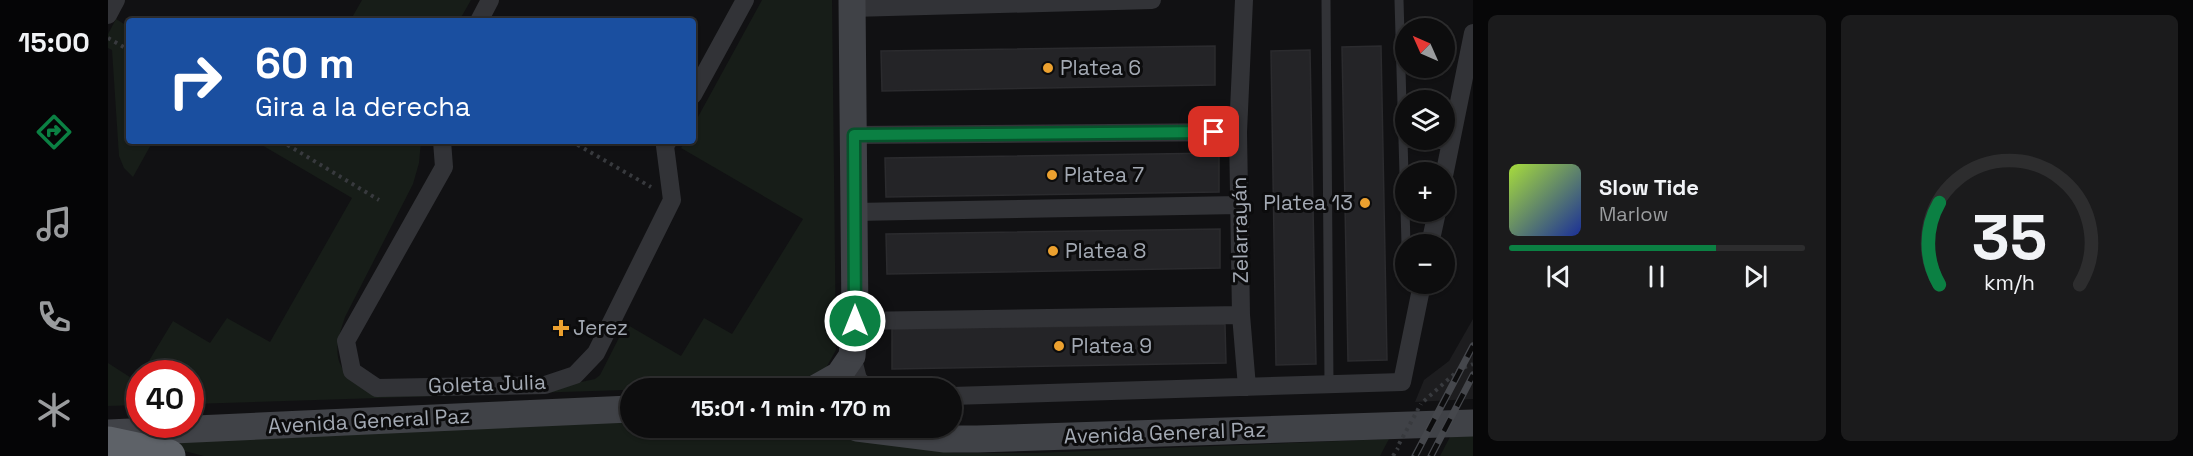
<!DOCTYPE html>
<html lang="es">
<meta charset="utf-8">
<style>
:root{--surface:#0d0d0e;--page:#1b1b1c;--text:#f1f3f6;--muted:#9a9c9e;--line:#2d2d2e;--accent:#0b8043}
body{margin:0;font-family:"Space Grotesk",sans-serif;background:var(--page);color:var(--text);height:100vh;display:flex;flex-direction:column;font-size:22px;white-space:nowrap}
*{box-sizing:border-box;margin:0}
p{font-size:20px;color:var(--muted)}
.icon{flex:none;width:33px;height:33px;fill:none;stroke:currentColor;stroke-width:2;stroke-linecap:round;stroke-linejoin:round}
.map{position:relative;flex:1;overflow:hidden}
.sheet{display:flex;flex-direction:column;gap:15px;padding:15px;background:#070708;width:720px}
.sheet>*{flex:none}
.top-card{position:absolute;left:18px;top:18px;width:570px;height:126px;border-radius:6px;box-shadow:0 2px 4px #0004,0 0 0 2px var(--line);background:#1a4fa0;color:#fff;overflow:hidden}
.needle{width:39px;rotate:315deg}
.fabs{position:absolute;left:1287px;top:18px;display:grid;gap:12px}
.fabs a{display:grid;place-items:center;width:60px;height:60px;border-radius:50%;background:var(--surface);box-shadow:0 2px 4px #0004,0 0 0 2px var(--line);font-size:30px}
.speed{position:absolute;left:18px;top:360px;display:flex;gap:12px;font-size:30px;font-weight:700;text-align:center}
.speed>*{display:grid;place-content:center;width:78px;height:78px;border-radius:50%;background:var(--surface);box-shadow:0 2px 4px #0004,0 0 0 2px var(--line);line-height:1}
.speed .limit{border:9px solid #d22;background:#fff;color:#111}
.pin{position:absolute;display:grid;place-items:center;width:51px;height:51px;color:#fff;margin:-26px;border-radius:12px;box-shadow:0 3px 9px #0006}
.me{position:absolute;width:66px;margin:-33px;rotate:0deg;stroke-linejoin:round;filter:drop-shadow(0 0 4px #0008)}
.turn{display:flex;align-items:center;gap:21px;height:126px;padding:0 30px;font-size:27px}
.turn .icon{width:78px;height:78px;stroke-width:2.5}
.turn b{display:block;font-size:42px;line-height:51px}
.sheet .card{flex:1;display:flex;flex-direction:column;justify-content:center;gap:9px;min-width:0;padding:0 21px;border-radius:9px;background:var(--page)}
.sheet .dial{align-items:center;gap:0}
.dial svg{height:156px;overflow:visible;fill:none;stroke:var(--line);stroke-width:7;stroke-linecap:round;text-anchor:middle}
.dial text{fill:var(--text);stroke:none}
.song{display:flex;align-items:center;gap:18px}
.cover{width:72px;height:72px;border-radius:9px;background:linear-gradient(135deg,hsl(80 70% 55%),hsl(230 70% 35%))}
.played{height:6px;border-radius:3px;background:linear-gradient(90deg,var(--accent) 70%,var(--line) 70%)}
.keys{display:flex;justify-content:space-around;direction:ltr}
.sheet .tiles{flex:1;display:grid;gap:15px;grid-template-columns:repeat(2,1fr)}
.trip{position:absolute;left:512px;top:378px;width:342px;height:60px;border-radius:30px;background:var(--surface);box-shadow:0 2px 4px #0004,0 0 0 2px var(--line);font-weight:700;line-height:60px;text-align:center}
main{display:flex;flex:1;min-height:0}
.tab-bar{display:flex;flex-direction:column;width:108px;justify-content:space-around;align-items:center;background:#050506;color:var(--muted)}
.tab-bar .icon{width:42px;height:42px}
.tab-bar .on{color:var(--accent)}
.tab-bar b{font-size:27px;color:var(--text)}
.map>svg:first-child{display:block}
.built{fill:#1d1d1f}
.green{fill:#171d18}
.building{fill:#242427;stroke:#2b2b2e;stroke-width:1.5}
.lines{fill:none;stroke-linecap:round;stroke-linejoin:round}
.path{stroke:#383a3e;stroke-width:4;stroke-dasharray:3 4.5;stroke-linecap:butt}
.lane{stroke:#323337;stroke-width:9}
.street{stroke:#323337;stroke-width:18}
.secondary{stroke:#404247;stroke-width:27}
.highway{stroke:#5e6268;stroke-width:33}
.rail-casing{stroke:#45474c;stroke-width:7}
.rail{stroke:#0c0c0d;stroke-width:4.5;stroke-dasharray:14;stroke-linecap:butt}
.path-bridge{stroke:#383a3e;stroke-width:4;stroke-dasharray:3 4.5;stroke-linecap:butt}
.route-casing{stroke:#07532c;stroke-width:15}
.route{stroke:#0b8043;stroke-width:10}
.poi-dot{fill:#eca12f;stroke:#0c0c0d;stroke-width:2}
.labels{text-anchor:middle;stroke-width:6;stroke-linejoin:round;paint-order:stroke}
.poi-label{font-size:21px;fill:#a3a9b3;stroke:#0c0c0d;text-anchor:start}
.street-label{font-size:21px;fill:#a3a9b3;stroke:#0c0c0d}
</style>
<main>
<nav class="tab-bar">
<b>15:00</b>
<svg class="icon on" aria-label="directions" viewBox="0 0 24 24"><path d="M12 3l9 9-9 9-9-9zM9 14v-3h6M13 9l2 2-2 2"/></svg>
<svg class="icon" aria-label="music" viewBox="0 0 24 24"><path d="M9 18V5l10-2v13"/><circle cx="6" cy="18" r="3"/><circle cx="16" cy="16" r="3"/></svg>
<svg class="icon" aria-label="phone" viewBox="0 0 24 24"><path d="M5 4h4l2 5-3 2q2 4 5 5l2-3 5 2v4C11 20 4 13 5 4z"/></svg>
<svg class="icon" aria-label="climate" viewBox="0 0 24 24"><path d="M12 3v18M4 7l16 10M4 17L20 7"/></svg>
</nav>
<div class="map">
<svg width="1365" height="456" viewBox="0 0 1365 456">
<rect width="100%" height="100%" fill="#111113"/>
<!-- built -->
<path class="built" d="M1365,319V399L1307,402L1316,380L1341,361Z"/>
<!-- green -->
<path class="green" d="M254,0H363L351,21H242Z
M654,0H724L728,350L713,377L699,384L83,404L82,374H33L65,321L102,343L119,318L162,342L244,198L147,141H313L311,163L305,184L237,317C225,352 224,368 258,389L473,382L487,379L492,375L518,324L573,356L596,318L624,334L695,219L573,148L577,141H585V126Z
M8,19L21,27V141H45L25,177L16,168L11,156L4,50L0,48V34Z
M0,363L28,381L31,375V405L0,406Z
M522,419V428H675L846,453H927L1281,439L1272,456H96L21,437Z
M1365,432V456H1332L1344,433Z"/>
<!-- building -->
<path class="building" d="M1107,46V85L774,91L773,51Z
M1273,46L1279,360L1240,361L1234,47Z
M1202,50L1208,364L1168,365L1163,51Z
M1111,153V192L778,197L777,158Z
M1112,229V268L779,274L778,234Z
M1117,324L1118,363L784,369V329Z"/>
<g class="lines">
<!-- path -->
<path class="path" d="M0,38L21,50
M173,141L271,200
M463,141L543,187
M1316,401L1352,369L1365,364
M1285,456L1290,448"/>
<!-- lane -->
<path class="lane" d="M1218,0L1221,384
M1291,0L1298,244
M1295,143L1343,145"/>
<!-- street -->
<path class="street" d="M1136,0L1130,132L1133,315L1139,387
M744,8L1044,0
M0,15L8,0
M371,21L382,0
M585,95L637,0
M746,135L1130,132
M334,141L336,167L238,341L244,371L269,388L437,385L467,375L488,353L564,200L557,146L560,141
M1336,176L1365,33
M746,212L1131,205
M1322,244L1329,212
M747,321L1133,315
M744,356L750,379L759,388
M843,396L1294,382L1314,284"/>
<!-- secondary -->
<path class="secondary" d="M708,388L731,375L744,356L747,321L744,0
M749,428L837,439H869L1365,423
M0,433L522,409"/>
<!-- highway -->
<path class="highway" d="M0,443L61,456"/>
<defs>
<path id="rail" d="M1307,456L1365,346
M1323,456L1365,375"/>
</defs>
<!-- rail casing -->
<use href="#rail" class="rail-casing"/>
<!-- rail -->
<use href="#rail" class="rail"/>
<!-- path-bridge -->
<path class="path-bridge" d="M1291,444L1313,404"/>
</g>
<g class="lines">
<defs>
<path id="route" d="M747,321L746,135L1106,132"/>
</defs>
<!-- route casing -->
<use href="#route" class="route-casing"/>
<!-- route -->
<use href="#route" class="route"/>
</g>
<!-- markers -->
<g class="poi-dot">
<circle cx="940" cy="68" r="6"/>
<circle cx="944" cy="175" r="6"/>
<circle cx="1257" cy="203" r="6"/>
<circle cx="945" cy="251" r="6"/>
<path d="M450 319h6v6h6v6h-6v6h-6v-6h-6v-6h6z"/>
<circle cx="951" cy="346" r="6"/>
</g>
<g class="labels">
<!-- poi labels -->
<g class="poi-label">
<text x="952" y="75">Platea 6</text>
<text x="956" y="182">Platea 7</text>
<text x="1245" y="210" text-anchor="end">Platea 13</text>
<text x="957" y="258">Platea 8</text>
<text x="465" y="335">Jerez</text>
<text x="963" y="353">Platea 9</text>
</g>
<!-- street labels -->
<g class="street-label">
<text transform="translate(1132 230) rotate(-91)" y="7">Zelarrayán</text>
<text transform="translate(379 384) rotate(-2)" y="7">Goleta Julia</text>
<text transform="translate(261 421) rotate(-3)" y="7">Avenida General Paz</text>
<text transform="translate(1057 433) rotate(-2)" y="7">Avenida General Paz</text>
</g>
</g>
</svg>
<div class="fabs">
<a><svg class="needle" viewBox="-14 -14 28 28"><path d="M0-13l5 13h-10z" fill="#e53935"/><path d="M0 13l5-13h-10z" fill="#9a9c9e"/></svg></a>
<a><svg class="icon" aria-label="layers" viewBox="0 0 24 24"><path d="M12 4l9 5-9 5-9-5zM3 14l9 5 9-5"/></svg></a>
<a>+</a>
<a>−</a>
</div>
<div class="speed"><div class="limit">40</div></div>
<div class="pin" style="left:1106px;top:132px;background:#d93025"><svg class="icon" aria-label="arrive" viewBox="0 0 24 24"><path d="M6 21V4h12l-3 4 3 4H6"/></svg></div>
<svg class="me" style="left:747px;top:321px" viewBox="-20 -20 40 40"><circle r="17" fill="#0b8043" stroke="#fff" stroke-width="3"/><path d="M0-11L8 9 0 5-8 9z" fill="#fff"/></svg>
<div class="trip">15:01 · 1 min · 170 m</div>
<div class="top-card">
<div class="turn"><svg class="icon" aria-label="right" viewBox="0 0 24 24"><path d="M7 20v-9h11M14 6l5 5-5 5"/></svg><div><b>60 m</b>Gira a la derecha</div></div>
</div>
</div>
<section class="sheet">
<div class="tiles">
<div class="card">
<div class="song"><i class="cover"></i><div><b>Slow Tide</b><p>Marlow</p></div></div>
<div class="played"></div>
<div class="keys"><svg class="icon" aria-label="previous" viewBox="0 0 24 24"><path d="M18 5L8 12l10 7zM5 5v14"/></svg><svg class="icon" aria-label="pause" viewBox="0 0 24 24"><path d="M8 5v14M16 5v14"/></svg><svg class="icon" aria-label="next" viewBox="0 0 24 24"><path d="M6 5l10 7-10 7zM19 5v14"/></svg></div>
</div>
<div class="card dial"><svg viewBox="0 0 100 80">
<path d="M14 69A42 42 0 1 1 86 69"/>
<path d="M14 69A42 42 0 0 1 14 27" stroke="#0b8043"/>
<text x="50" y="56" font-size="32" font-weight="700">35</text>
<text x="50" y="72" font-size="11">km/h</text>
</svg></div>
</div>
</section>
</main>
